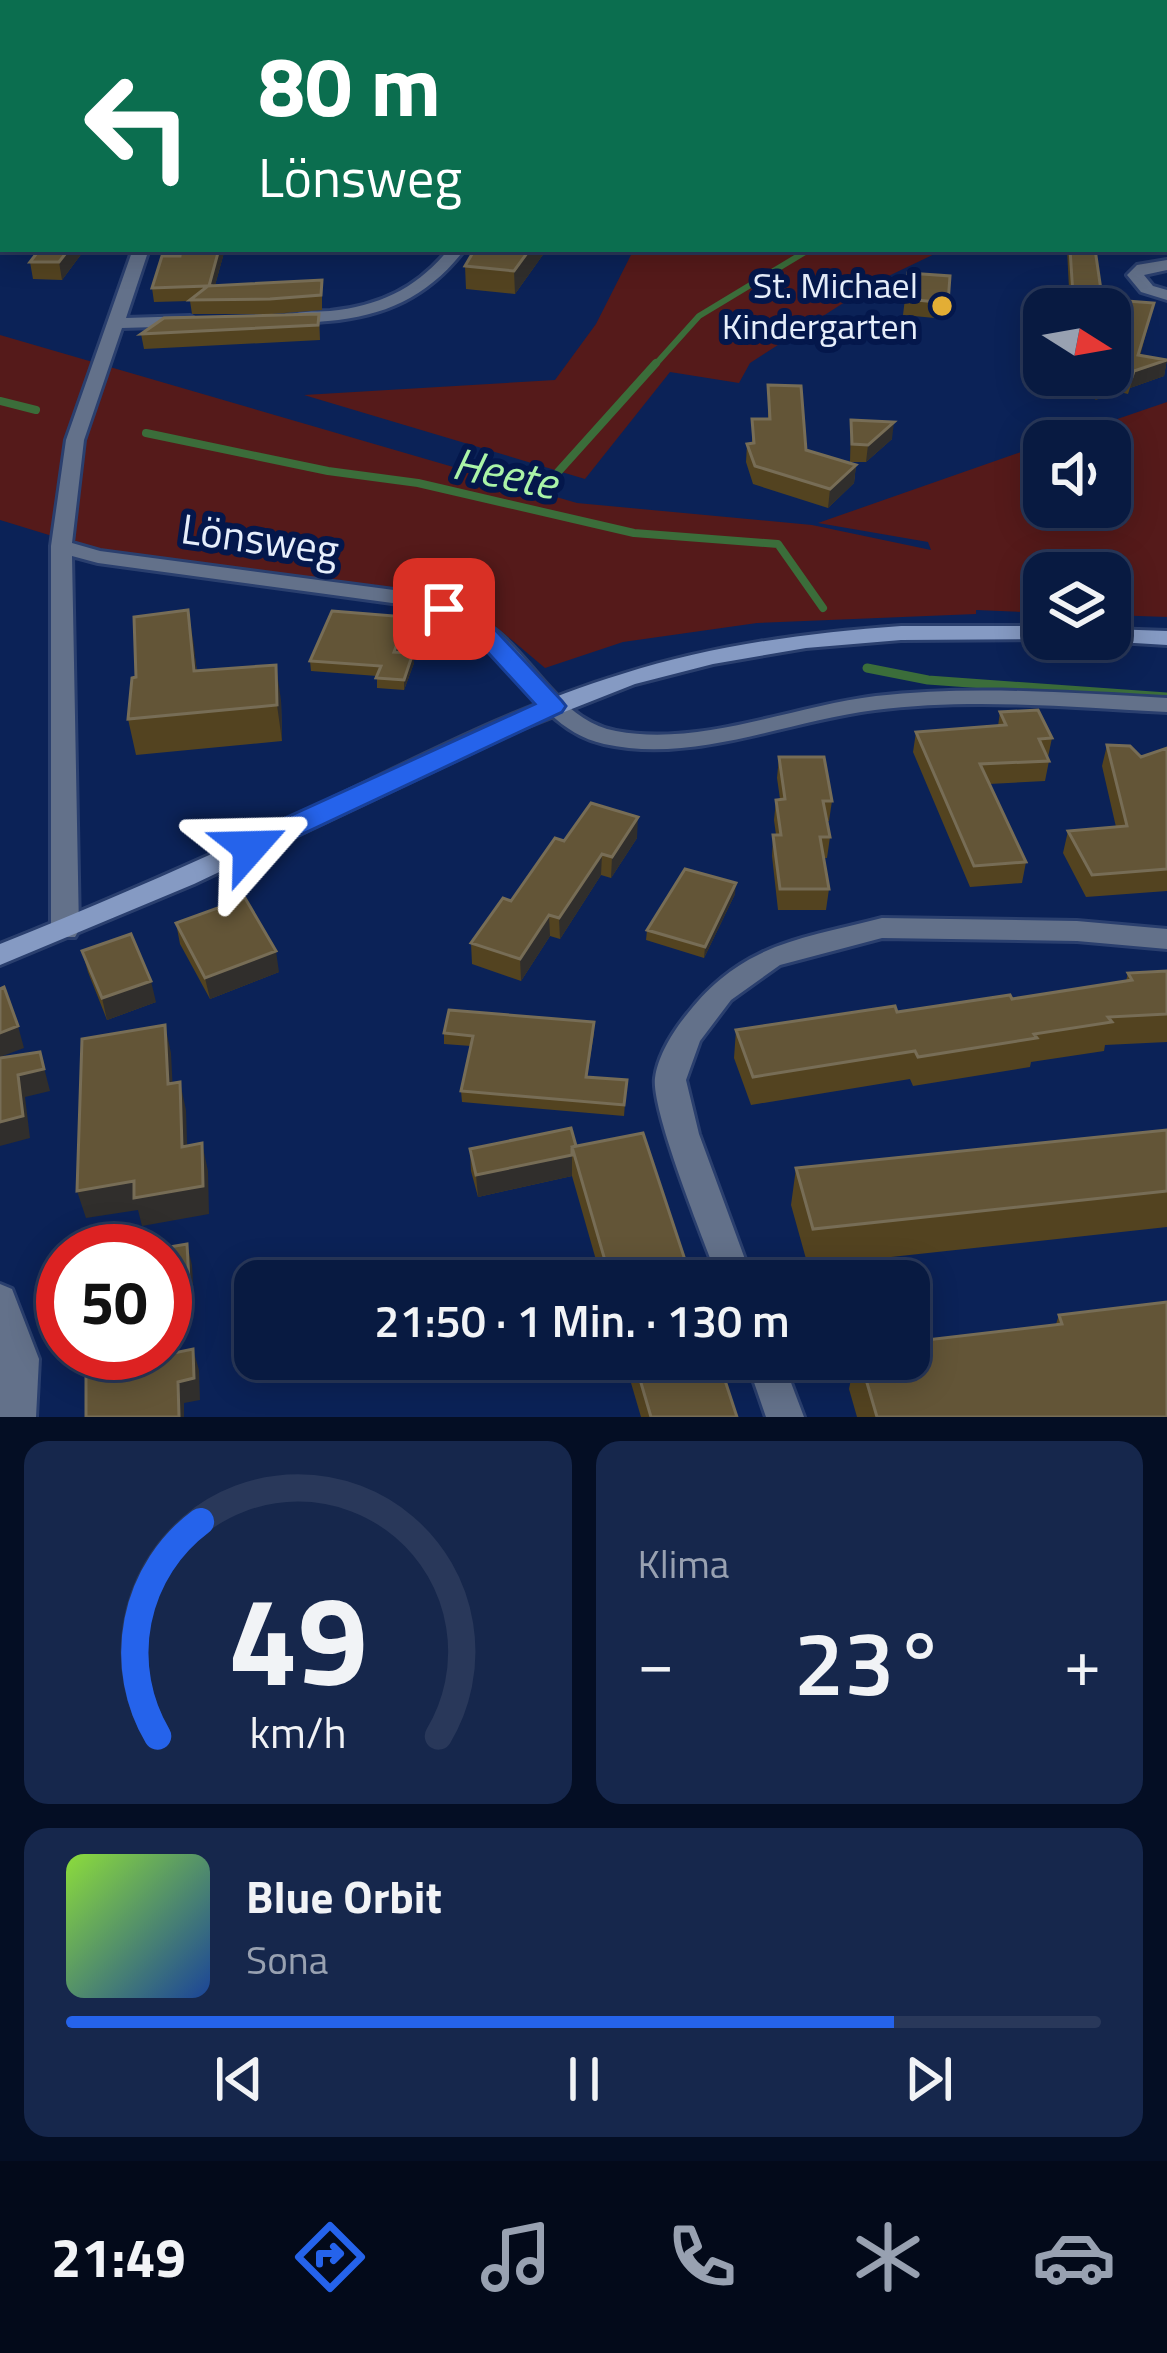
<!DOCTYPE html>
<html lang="de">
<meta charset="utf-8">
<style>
:root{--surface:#081a41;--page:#16274c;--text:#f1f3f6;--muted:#98a1b1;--line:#29385a;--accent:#2563eb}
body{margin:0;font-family:"Titillium Web",sans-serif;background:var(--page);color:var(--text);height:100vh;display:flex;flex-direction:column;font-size:45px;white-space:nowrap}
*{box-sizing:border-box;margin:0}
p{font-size:39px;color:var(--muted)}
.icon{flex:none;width:66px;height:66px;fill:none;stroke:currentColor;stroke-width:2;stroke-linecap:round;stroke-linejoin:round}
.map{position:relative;height:1417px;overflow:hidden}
.sheet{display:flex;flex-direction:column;gap:24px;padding:24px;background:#040e24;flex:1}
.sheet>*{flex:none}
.banner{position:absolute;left:0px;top:0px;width:1167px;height:252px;box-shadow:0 6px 30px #0003,0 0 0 3px var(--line);background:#0b6e4f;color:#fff;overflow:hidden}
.needle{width:78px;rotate:101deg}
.tools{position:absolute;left:1023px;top:288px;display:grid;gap:24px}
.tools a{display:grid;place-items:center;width:108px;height:108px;border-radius:24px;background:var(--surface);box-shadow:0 6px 30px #0003,0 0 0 3px var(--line);font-size:60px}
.speed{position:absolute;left:36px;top:1224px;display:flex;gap:24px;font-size:60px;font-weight:700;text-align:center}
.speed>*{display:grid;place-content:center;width:156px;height:156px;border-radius:50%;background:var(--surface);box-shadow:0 6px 30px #0003,0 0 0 3px var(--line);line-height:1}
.speed .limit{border:18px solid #d22;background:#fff;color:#111}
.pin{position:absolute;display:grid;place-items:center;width:102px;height:102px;color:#fff;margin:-51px;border-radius:24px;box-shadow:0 6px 18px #0006}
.me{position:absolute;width:132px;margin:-66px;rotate:65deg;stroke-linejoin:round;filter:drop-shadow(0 0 9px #0008)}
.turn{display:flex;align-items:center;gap:42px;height:252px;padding:0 60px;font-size:54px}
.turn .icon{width:156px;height:156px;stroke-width:2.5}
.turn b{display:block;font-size:84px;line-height:102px}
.big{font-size:90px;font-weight:600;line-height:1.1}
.sheet .widget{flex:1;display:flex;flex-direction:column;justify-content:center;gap:18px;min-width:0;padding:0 42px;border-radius:24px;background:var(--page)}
.sheet .dial{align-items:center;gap:0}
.dial svg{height:312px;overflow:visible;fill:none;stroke:var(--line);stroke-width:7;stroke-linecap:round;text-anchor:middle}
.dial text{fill:var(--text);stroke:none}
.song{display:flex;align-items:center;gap:36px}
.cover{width:144px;height:144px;border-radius:18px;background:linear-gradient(135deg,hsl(90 70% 55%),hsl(220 70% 35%))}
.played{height:12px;border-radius:6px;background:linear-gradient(90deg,var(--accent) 80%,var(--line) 80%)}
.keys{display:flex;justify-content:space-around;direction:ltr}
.heat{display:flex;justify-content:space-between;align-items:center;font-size:66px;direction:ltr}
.sheet .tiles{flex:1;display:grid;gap:24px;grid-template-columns:1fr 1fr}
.widget:last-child{grid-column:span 2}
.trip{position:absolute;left:234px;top:1260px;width:696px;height:120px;border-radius:24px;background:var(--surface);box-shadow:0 6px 30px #0003,0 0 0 3px var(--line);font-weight:600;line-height:120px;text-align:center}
.menu{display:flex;height:192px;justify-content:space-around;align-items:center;background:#030a1a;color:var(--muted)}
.menu .icon{width:84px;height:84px}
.menu .on{color:var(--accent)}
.menu b{font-size:54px;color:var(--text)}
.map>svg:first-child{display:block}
.green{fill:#551a1a}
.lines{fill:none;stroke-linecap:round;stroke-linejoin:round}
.stream-far2{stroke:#3b6d3a;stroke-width:6}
.stream-far1{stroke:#3b6d3a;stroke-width:8}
.stream{stroke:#3b6d3a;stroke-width:9}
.minor-casing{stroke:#2a3f6e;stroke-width:6}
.secondary-casing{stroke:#2a3f6e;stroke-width:6}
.minor{fill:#63718a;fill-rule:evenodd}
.secondary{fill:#859ac3;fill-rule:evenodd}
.wall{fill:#534320}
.shaded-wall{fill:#302e2c}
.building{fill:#635537;stroke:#776d56;stroke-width:3}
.route{fill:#2563eb;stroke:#184099;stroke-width:3}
.poi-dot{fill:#e3ae35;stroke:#04174b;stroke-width:4.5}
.labels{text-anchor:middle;stroke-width:12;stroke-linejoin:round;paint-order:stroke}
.far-poi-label{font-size:36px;fill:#e6eefb;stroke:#04174b;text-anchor:end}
.street-label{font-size:42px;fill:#e6eefb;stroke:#04174b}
.water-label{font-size:45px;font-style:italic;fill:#aaf3a7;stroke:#04174b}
</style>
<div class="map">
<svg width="1167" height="1417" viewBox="0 0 1167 1417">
<rect width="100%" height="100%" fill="#0b2257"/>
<!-- green -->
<path class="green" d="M634,249H945L876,282L750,363L739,383L670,372L585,479L304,395L555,380L596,324Z
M0,335L577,503L812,525L931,550L928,542L818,523L1044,444V507H1110V441H1053L1167,402V617L1110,615V573H1044V613L976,610V614L757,623L623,642L545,668L488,620L425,591L111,554L0,520Z"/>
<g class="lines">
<!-- stream-far2 -->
<path class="stream-far2" d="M654,366L699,316L810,249"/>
<!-- stream-far1 -->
<path class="stream-far1" d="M0,401L36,410
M146,433L328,471L418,483L634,533L778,544L823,608
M558,472L656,363"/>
<!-- stream -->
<path class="stream" d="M867,668L928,680L1167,697"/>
<defs>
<path id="minor" d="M411,0H421L423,3H413Z
M0,30H3V36H0Z
M3,100V109L0,110V101Z
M0,216H3V225H0Z
M133,249H149L126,318L190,316L198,321L190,326L122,328L84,440L72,543L100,551L409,592C442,601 473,611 499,633C537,665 563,721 616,731C701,747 792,706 876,696C972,685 1071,693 1167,698V712C1070,707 971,698 875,710C786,721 694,764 604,744C550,732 525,681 487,646C464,625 437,614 407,605L98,563L72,556L79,930L75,937H55L51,930V546L66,440Z
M449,249H465C429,296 386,316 328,321C313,322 295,326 283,318C296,310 314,312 330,311C380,306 417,288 449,249Z
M1167,260V270L1144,275L1153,286L1167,290V300L1141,292L1127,275L1137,265Z
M882,918L1077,921L1167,929V949L1077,941L882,938L780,965L731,1000L700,1041L686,1080L699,1134L753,1281H719C705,1243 651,1111 655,1078C658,1055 674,1030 688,1013C743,943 801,939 882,918Z
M0,1284L12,1289L39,1359L36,1417H0Z
M746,1359H782L804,1417H766Z"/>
<path id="secondary" d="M901,626H1044L1047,639L901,640L806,648L713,664L635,684L521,729L194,884L0,965V944C108,901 214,854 319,805C418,758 517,706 622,674C713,645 806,633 901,626Z
M1110,629L1167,631V645L1102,641L1110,639Z"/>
</defs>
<!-- minor casing -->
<use href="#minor" class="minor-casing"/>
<!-- secondary casing -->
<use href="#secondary" class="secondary-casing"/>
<!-- minor -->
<use href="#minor" class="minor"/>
<!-- secondary -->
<use href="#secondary" class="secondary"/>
</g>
<!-- wall -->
<path class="wall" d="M682,0H756L697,3H684Z
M773,0H1167V46H1164V3H775Z
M1164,46H1167V127H1164Z
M3,124V213H0V128Z
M1164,153V170H1167V204L1164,205Z
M40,249H85L62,280L33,279L30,262Z
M225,249L215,285L322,280V310L272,314H192L190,301L154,302L152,288L180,256Z
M547,249L515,294L466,289L465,266Z
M1067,249H1095L1102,297L1099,309H1070Z
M908,273L950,276L945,319L903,315Z
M1127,301L1154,303L1140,356L1167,359L1164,376L1130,388L1128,394L1120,392L1095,400L1100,375L1122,353L1124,317Z
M319,314L320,340L144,349L141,334Z
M768,385L806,450L856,465L854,483L828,508L753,484L746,462L747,444L752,443V419H768Z
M851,420L892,439L866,462H850Z
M188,610L197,671L281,700L282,741L136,755L128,719L136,677Z
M407,617L408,626L398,652L414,663L404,690L377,688V676L311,671L310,661Z
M1000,712L1052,738L1048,757L1049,761L1045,781L989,784L1026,862L1022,883L970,887L913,752L916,732L998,726Z
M1107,745L1141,757L1167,748V891L1086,897L1063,853L1068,831L1116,827L1102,766Z
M779,757L832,801L829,821H827L830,837L827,858H824L829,889L826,910H778L772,856L773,835H776L774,820L776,800L780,799L777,778Z
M637,838L611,878L601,875L560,939L550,936L521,981L472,964L471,943L564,841Z
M735,894L704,958L646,940L647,930Z
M176,923L279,972L210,999L180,944Z
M82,951L156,1002L107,1020L88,972Z
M1167,971V1042L1105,1045L1104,1051L1031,1062L1030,1067L913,1086L910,1079L751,1105L734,1058L736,1030L1012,999L1126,981L1128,973Z
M444,1033H594L587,1077L626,1091L624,1116L462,1102L461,1091L471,1046L444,1044Z
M1167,1130V1227L808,1266L791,1205L796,1168Z
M576,1146L692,1281H602L572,1176L478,1197L471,1171L470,1149Z
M1059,1315L1167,1417H857L849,1389L855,1359H909L1056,1324Z
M624,1359H718L737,1417H641Z"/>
<!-- shaded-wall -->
<path class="shaded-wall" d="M69,249H85L62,280L59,262Z
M219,249H225L211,300L209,286Z
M530,249H547L515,294L514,271Z
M1154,303L1135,371L1167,360L1164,376L1130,388Z
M1123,375L1120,392L1095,400L1099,383Z
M894,422L892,439L866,462L868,445Z
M856,465L854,483L828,508L830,489Z
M188,610L194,645L200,707L194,671Z
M407,617L408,626L395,661L394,652Z
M413,653L414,663L404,690V680Z
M276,665L281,700L282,741L277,705Z
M638,817L637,838L611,878L612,857Z
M602,854L601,875L560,939L559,918Z
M736,883L735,894L704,958L705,947Z
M549,915L550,936L521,981L520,959Z
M276,951L279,972L210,999L205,978Z
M151,981L156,1002L107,1020L102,998Z
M165,1025L171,1053L174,1112L168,1084Z
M18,1026L24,1048L0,1057V1033Z
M40,1052L50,1091L25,1097L30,1138L0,1146V1122L18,1075Z
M180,1082L186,1110L188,1175L182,1147Z
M202,1143L208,1171L209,1214L142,1226L138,1210L86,1218L77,1191L134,1181Z
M572,1155V1176L478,1197L476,1175Z
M187,1244L192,1265L194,1303L165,1308V1286Z
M193,1349L199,1370L200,1400L184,1403V1417H179L178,1382Z"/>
<!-- building -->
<path class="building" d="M49,0H85L83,3H48Z
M132,0H245L244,3H130Z
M294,0H383V3H294Z
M447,0H472L474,3H445Z
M781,0H1167V32H1164V3H782Z
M3,36V88L0,87V40Z
M1164,46H1167V92H1164Z
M3,124V153H0V128Z
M1164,153L1167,154V163H1164L1167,188H1164Z
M3,160V203H0V163Z
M40,249H69L59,262H30Z
M181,249H219L209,286L322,280L321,295L270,299L190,300L208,286L152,288L162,256H180Z
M475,249H530L514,271L465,266Z
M1070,249H1095L1102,297L1073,295Z
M908,273L950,276L948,303L905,299Z
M1127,301L1154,303L1138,355L1167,360L1134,371L1132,377L1123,375L1099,383L1100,375H1110V351L1124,353Z
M319,314L318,325L141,334L164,318Z
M768,385L801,386L806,450L856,465L830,489L755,466L747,444L754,443L752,419H770Z
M851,420L894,422L868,445L852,444Z
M188,610L194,671L276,665L277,705L128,719L132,678L136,677L134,617Z
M332,611L407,617L394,652L413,653L404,680L376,678L381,666L310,661Z
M1038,710L1052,738L1039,739L1049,761L980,764L1026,862L974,866L916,732L1006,725L1000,712Z
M1107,745L1130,746L1141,757L1167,748V869L1092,875L1068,831L1127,826Z
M779,757H824L832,801H823L830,837H820L829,889H780L773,835H781L776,800L785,799Z
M591,803L638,817L612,857L602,854L559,918L549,915L520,959L471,943L503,898L511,901L555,838L564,841Z
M685,869L736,883L705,947L647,930Z
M245,898L276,951L205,978L176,923Z
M131,934L151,981L102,998L82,951Z
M1167,971V1014L1108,1017L1112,1022L1034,1034L1037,1038L918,1057L915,1051L753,1077L736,1030L895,1006L897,1012L1010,995L1012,999L1132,980L1128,973Z
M4,987L18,1026L0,1033V989Z
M449,1010L594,1022L586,1077L627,1080L624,1105L461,1091L473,1036L444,1033Z
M165,1025L168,1084L180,1082L182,1147L202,1143L203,1186L134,1198V1181L77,1191L82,1039Z
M40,1052L44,1069L18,1075L23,1116L0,1122V1058Z
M571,1128L576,1146L572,1147V1155L476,1175L470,1149Z
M1167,1130V1191L813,1229L796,1168Z
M643,1133L692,1281H611L572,1147Z
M152,1240V1250L187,1244L189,1281L165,1286V1251H92Z
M1167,1302V1417H877L860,1359H909V1342L1062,1324L1059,1315Z
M193,1349L194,1378L178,1382L179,1417H86V1371Z
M634,1359H718L737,1417H651Z"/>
<!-- route -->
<path class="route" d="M444,601L487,621L562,701L566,706L562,712L260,854H239L234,847L239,839L535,704L469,632L431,609L435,604Z"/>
<!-- markers -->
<circle class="poi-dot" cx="942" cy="306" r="12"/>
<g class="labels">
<!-- far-poi labels -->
<g class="far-poi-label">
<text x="918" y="298">St. Michael<tspan x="918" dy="41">Kindergarten</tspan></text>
</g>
<!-- street labels -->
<g class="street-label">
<text transform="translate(260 539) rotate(8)" y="15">Lönsweg</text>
</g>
<!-- water labels -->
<g class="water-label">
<text transform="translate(505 473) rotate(12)" y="16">Heete</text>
</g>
</g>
</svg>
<div class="tools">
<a><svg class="needle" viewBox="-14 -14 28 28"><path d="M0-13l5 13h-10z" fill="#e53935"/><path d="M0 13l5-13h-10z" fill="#98a1b1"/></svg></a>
<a><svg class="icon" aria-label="sound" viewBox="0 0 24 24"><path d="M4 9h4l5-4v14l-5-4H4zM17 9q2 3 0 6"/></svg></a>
<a><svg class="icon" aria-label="layers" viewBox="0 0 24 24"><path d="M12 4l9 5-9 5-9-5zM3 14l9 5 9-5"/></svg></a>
</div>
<div class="speed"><div class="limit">50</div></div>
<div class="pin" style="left:444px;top:609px;background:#d93025"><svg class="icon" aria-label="arrive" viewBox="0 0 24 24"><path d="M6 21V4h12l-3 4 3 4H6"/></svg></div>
<svg class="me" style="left:250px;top:847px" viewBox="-20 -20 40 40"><path d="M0-17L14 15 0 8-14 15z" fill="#2563eb" stroke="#fff" stroke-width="4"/></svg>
<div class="trip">21:50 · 1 Min. · 130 m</div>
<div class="banner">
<div class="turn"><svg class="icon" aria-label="left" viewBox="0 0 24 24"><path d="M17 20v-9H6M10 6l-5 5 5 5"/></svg><div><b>80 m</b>Lönsweg</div></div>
</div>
</div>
<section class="sheet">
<div class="tiles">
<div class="widget dial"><svg viewBox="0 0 100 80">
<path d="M14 69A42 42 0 1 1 86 69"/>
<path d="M14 69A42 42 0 0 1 25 14" stroke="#2563eb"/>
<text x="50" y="56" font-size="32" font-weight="700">49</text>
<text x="50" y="72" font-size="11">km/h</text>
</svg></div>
<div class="widget"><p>Klima</p>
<div class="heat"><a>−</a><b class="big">23°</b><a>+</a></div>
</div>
<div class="widget">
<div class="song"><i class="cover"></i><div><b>Blue Orbit</b><p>Sona</p></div></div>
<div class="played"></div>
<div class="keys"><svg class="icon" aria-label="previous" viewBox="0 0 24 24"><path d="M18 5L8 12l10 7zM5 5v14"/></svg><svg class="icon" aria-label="pause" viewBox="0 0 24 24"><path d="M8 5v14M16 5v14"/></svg><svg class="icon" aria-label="next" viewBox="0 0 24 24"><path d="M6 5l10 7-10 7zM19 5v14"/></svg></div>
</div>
</div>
</section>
<nav class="menu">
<b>21:49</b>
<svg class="icon on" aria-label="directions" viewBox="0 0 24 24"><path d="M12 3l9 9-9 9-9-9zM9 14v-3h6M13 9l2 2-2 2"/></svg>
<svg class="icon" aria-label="music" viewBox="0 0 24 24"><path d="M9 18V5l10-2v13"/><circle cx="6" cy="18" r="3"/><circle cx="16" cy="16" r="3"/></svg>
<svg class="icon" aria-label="phone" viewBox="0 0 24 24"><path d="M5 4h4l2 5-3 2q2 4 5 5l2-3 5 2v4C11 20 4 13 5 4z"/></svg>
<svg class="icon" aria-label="climate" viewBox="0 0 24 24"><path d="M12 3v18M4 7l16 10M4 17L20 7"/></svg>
<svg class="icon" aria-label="car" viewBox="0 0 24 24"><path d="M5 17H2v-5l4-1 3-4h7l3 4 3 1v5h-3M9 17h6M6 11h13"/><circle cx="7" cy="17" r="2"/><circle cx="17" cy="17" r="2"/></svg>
</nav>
